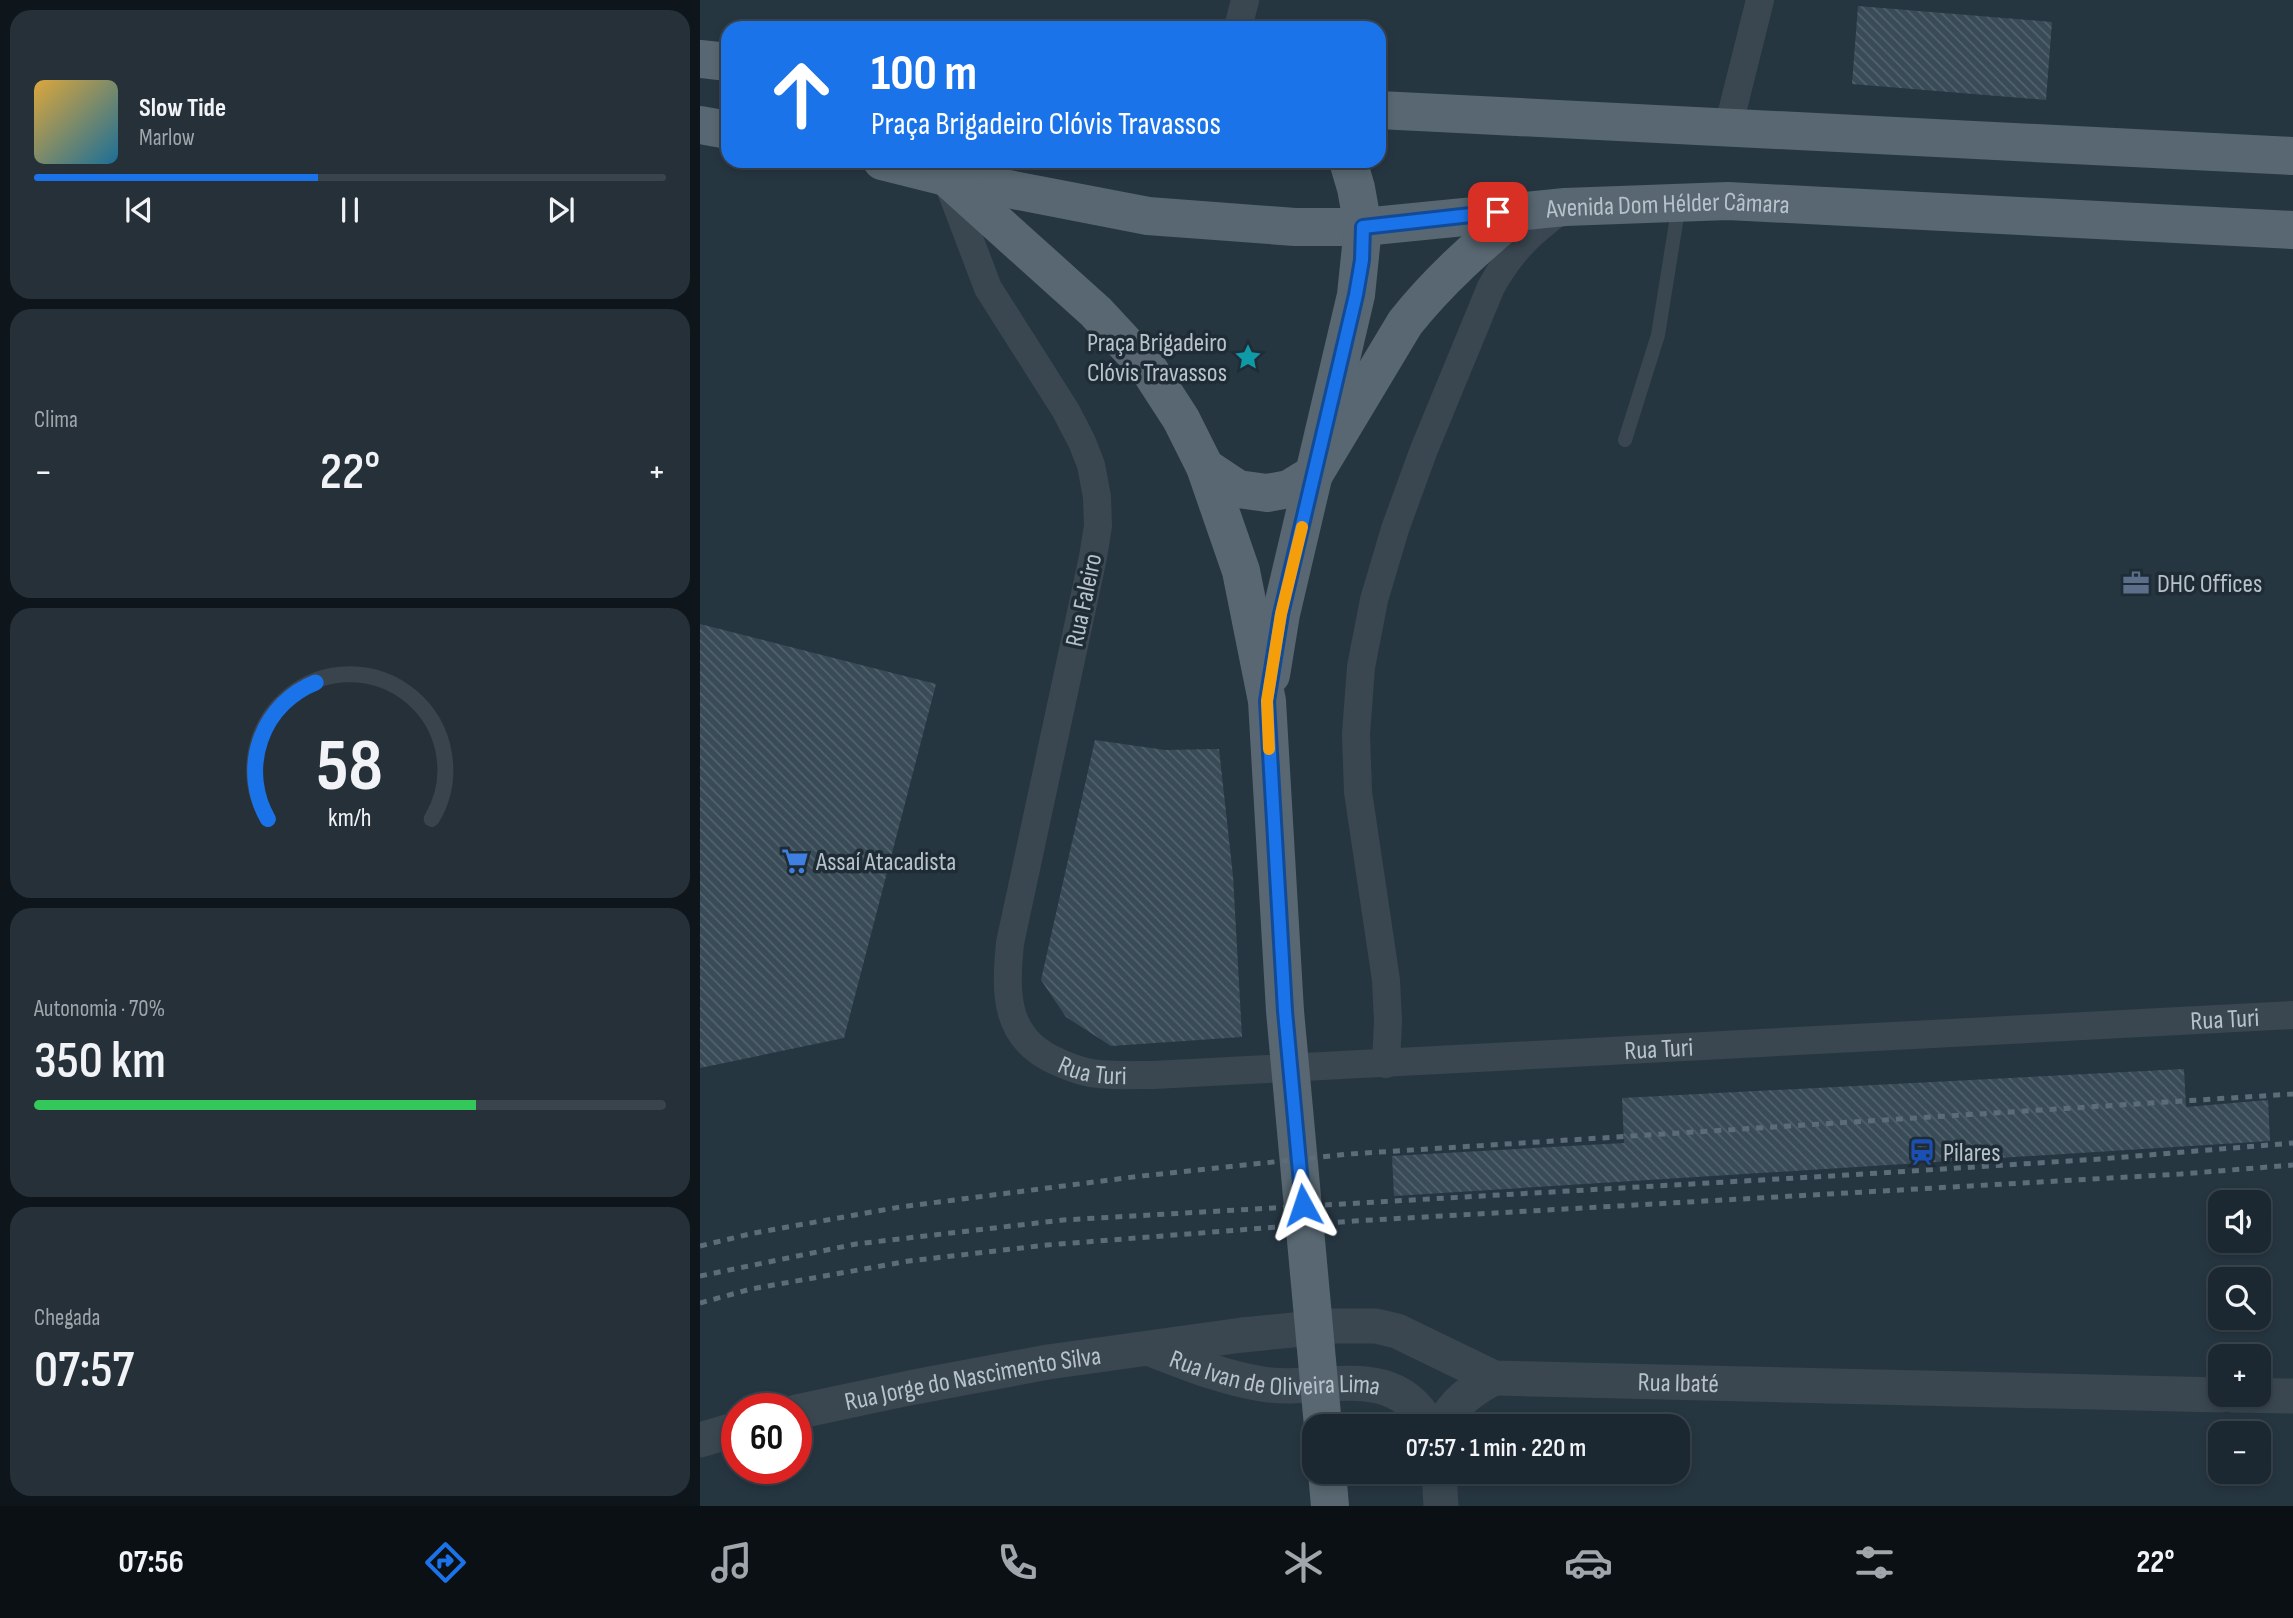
<!DOCTYPE html>
<html lang="pt">
<meta charset="utf-8">
<style>
:root{--surface:#1c2831;--page:#253039;--text:#f1f3f6;--muted:#a0a6ab;--line:#3a444d;--accent:#1a73e8}
body{margin:0;font-family:"Sofia Sans Condensed",sans-serif;background:var(--page);color:var(--text);height:100vh;display:flex;flex-direction:column;font-size:26px;white-space:nowrap}
*{box-sizing:border-box;margin:0}
p{font-size:23px;color:var(--muted)}
.icon{flex:none;width:38px;height:38px;fill:none;stroke:currentColor;stroke-width:2;stroke-linecap:round;stroke-linejoin:round}
.map{position:relative;flex:1;overflow:hidden}
.panel{display:flex;flex-direction:column;gap:10px;padding:10px;background:#0f161b;width:700px}
.panel>*{flex:none}
.top-card{position:absolute;left:21px;top:21px;width:665px;height:147px;border-radius:21px;box-shadow:0 4px 10px #0003,0 0 0 2px var(--line);background:#1a73e8;color:#fff;overflow:hidden}
.tools{position:absolute;left:1508px;top:1190px;display:grid;gap:14px}
.tools a{display:grid;place-items:center;width:63px;height:63px;border-radius:14px;background:var(--surface);box-shadow:0 4px 10px #0003,0 0 0 2px var(--line);font-size:35px}
.speed{position:absolute;left:21px;top:1393px;display:flex;gap:14px;font-size:35px;font-weight:700;text-align:center}
.speed>*{display:grid;place-content:center;width:91px;height:91px;border-radius:50%;background:var(--surface);box-shadow:0 4px 10px #0003,0 0 0 2px var(--line);line-height:1}
.speed .limit{border:10px solid #d22;background:#fff;color:#111}
.pin{position:absolute;display:grid;place-items:center;width:60px;height:60px;color:#fff;margin:-30px;border-radius:14px;box-shadow:0 4px 10px #0006}
.me{position:absolute;width:77px;margin:-38px;rotate:355deg;stroke-linejoin:round;filter:drop-shadow(0 0 5px #0008)}
.turn{display:flex;align-items:center;gap:24px;height:147px;padding:0 35px;font-size:32px}
.turn .icon{width:91px;height:91px;stroke-width:2.5}
.turn b{display:block;font-size:49px;line-height:60px}
.big{font-size:52px;font-weight:600;line-height:1.1}
.panel .tile{flex:1;display:flex;flex-direction:column;justify-content:center;gap:10px;min-width:0;padding:0 24px;border-radius:21px;background:var(--page)}
.panel .dial{align-items:center;gap:0}
.dial svg{height:182px;overflow:visible;fill:none;stroke:var(--line);stroke-width:7;stroke-linecap:round;text-anchor:middle}
.dial text{fill:var(--text);stroke:none}
.song{display:flex;align-items:center;gap:21px}
.cover{width:84px;height:84px;border-radius:10px;background:linear-gradient(135deg,hsl(40 70% 55%),hsl(200 70% 35%))}
.played{height:7px;border-radius:4px;background:linear-gradient(90deg,var(--accent) 45%,var(--line) 45%)}
.keys{display:flex;justify-content:space-around;direction:ltr}
.heat{display:flex;justify-content:space-between;align-items:center;font-size:38px;direction:ltr}
.charge{height:10px;border-radius:5px;background:linear-gradient(90deg,#34c759 70%,var(--line) 0)}
.trip{position:absolute;left:602px;top:1414px;width:388px;height:70px;border-radius:21px;background:var(--surface);box-shadow:0 4px 10px #0003,0 0 0 2px var(--line);font-weight:600;line-height:70px;text-align:center}
.tabs{display:flex;height:112px;justify-content:space-around;align-items:center;background:#0b1014;color:var(--muted)}
.tabs .icon{width:49px;height:49px}
.tabs .current{color:var(--accent)}
.tabs b{font-size:32px;color:var(--text)}
main{display:flex;flex:1;min-height:0}
.map>svg:first-child{display:block}
.building{fill:url(#building-back-hatch)}
.lines{fill:none;stroke-linecap:round;stroke-linejoin:round}
.service{stroke:#3a4751;stroke-width:14}
.minor{stroke:#3a4751;stroke-width:28}
.tertiary{stroke:#3a4751;stroke-width:35}
.primary{stroke:#586771;stroke-width:38}
.rail{stroke:#5c6c78;stroke-width:5;stroke-dasharray:7 7;stroke-linecap:butt}
.route-casing{stroke:#114b97;stroke-width:18}
.route{stroke:#1a73e8;stroke-width:12}
.slow{stroke:#f59e0b;stroke-width:12}
.labels{text-anchor:middle;stroke-width:7;stroke-linejoin:round;paint-order:stroke}
.street-label{font-size:26px;fill:#b7c2cb;stroke:#1f2c36}
.poi-label{font-size:26px;fill:#b7c2cb;stroke:#1f2c36;text-anchor:start}
</style>
<main>
<section class="panel">
<div class="tile">
<div class="song"><i class="cover"></i><div><b>Slow Tide</b><p>Marlow</p></div></div>
<div class="played"></div>
<div class="keys"><svg class="icon" aria-label="previous" viewBox="0 0 24 24"><path d="M18 5L8 12l10 7zM5 5v14"/></svg><svg class="icon" aria-label="pause" viewBox="0 0 24 24"><path d="M8 5v14M16 5v14"/></svg><svg class="icon" aria-label="next" viewBox="0 0 24 24"><path d="M6 5l10 7-10 7zM19 5v14"/></svg></div>
</div>
<div class="tile"><p>Clima</p>
<div class="heat"><a>−</a><b class="big">22°</b><a>+</a></div>
</div>
<div class="tile dial"><svg viewBox="0 0 100 80">
<path d="M14 69A42 42 0 1 1 86 69"/>
<path d="M14 69A42 42 0 0 1 35 9" stroke="#1a73e8"/>
<text x="50" y="56" font-size="32" font-weight="700">58</text>
<text x="50" y="72" font-size="11">km/h</text>
</svg></div>
<div class="tile"><p>Autonomia · 70%</p><b class="big">350 km</b><div class="charge"></div></div>
<div class="tile"><p>Chegada</p><b class="big">07:57</b></div>
</section>
<div class="map">
<svg width="1593" height="1506" viewBox="0 0 1593 1506">
<defs>
<pattern id="building-back-hatch" width="6" height="6" patternUnits="userSpaceOnUse" patternTransform="scale(1.75)"><rect width="6" height="6" fill="#384b57"/><path d="M-1 5l2 2M0 0l6 6M5-1l2 2" fill="none" stroke="#53636e"/></pattern>
</defs>
<rect width="100%" height="100%" fill="#263641"/>
<!-- building -->
<path class="building" d="M1158,6L1352,22L1346,100L1152,84Z
M0,624L236,684L144,1038L0,1068Z
M395,740L465,750L519,749L533,876L542,1037L411,1046L366,1017L341,980Z
M1484,1069L1486,1107L1568,1100L1570,1141L694,1196L692,1156L924,1143L922,1098Z"/>
<g class="lines">
<!-- service -->
<path class="service" d="M925,440L958,335L979,204"/>
<!-- minor -->
<g class="minor">
<path d="M538,28L545,0"/>
<path d="M1028,128L1060,0"/>
<path id="s1" d="M247,180L288,288L366,411L382,442L391,465L397,497L398,526L393,557L310,943C305,994 304,1039 358,1062C371,1068 384,1073 399,1074C417,1076 436,1075 453,1075L1593,1015"/>
<path d="M686,1064L688,1021L686,980L658,792L656,734L661,667L674,600L695,529L723,452L791,287C812,249 831,233 865,207"/>
</g>
<!-- tertiary -->
<g class="tertiary">
<path id="s2" d="M453,1350C489,1364 524,1378 562,1384C622,1394 692,1358 729,1426"/>
<path d="M1531,1395L1593,1396"/>
<path id="s3" d="M96,1412L209,1388L348,1362L542,1335L634,1326H676L697,1331L794,1378L1521,1395"/>
<path d="M742,1426C754,1403 771,1390 794,1378"/>
<path d="M0,1440L37,1429"/>
<path d="M739,1472L741,1506"/>
</g>
<!-- primary -->
<g class="primary">
<path d="M0,59L28,62"/>
<path d="M679,110L1593,156"/>
<path d="M0,125L28,130"/>
<path id="s4" d="M182,161L246,177L448,216L595,227H663L865,207L1028,201L1593,230"/>
<path d="M246,177L396,312L448,368L481,419L505,467L541,571L567,701L585,1011L623,1426"/>
<path d="M505,467L538,489L567,493L589,489L615,473L705,323C739,280 779,245 821,210"/>
<path d="M571,675L581,614L656,295L663,227L656,188L648,161"/>
<path d="M627,1472L630,1506"/>
</g>
<!-- rail -->
<path class="rail" d="M0,1246L54,1233L200,1207L441,1176L649,1154L1593,1094
M0,1276L156,1244L363,1220L1148,1175L1400,1159L1593,1143
M0,1303L51,1289L209,1261L347,1245L654,1221L1481,1174L1593,1165"/>
</g>
<g class="lines">
<defs>
<path id="route" d="M603,1205L585,1011L567,701L581,614L656,295L662,260L663,227L798,212"/>
</defs>
<!-- route casing -->
<use href="#route" class="route-casing"/>
<!-- route -->
<use href="#route" class="route"/>
<!-- slow -->
<path class="slow" d="M569,749L567,701L581,614L602,527"/>
</g>
<!-- icons -->
<defs>
<symbol id="sight-bare" viewBox="-9 -9 18 18"><path d="M0-6L1.8-2.2L6-1.7L2.9 1.2L3.7 5.4L0 3.3L-3.7 5.4L-2.9 1.2L-6-1.7L-1.8-2.2Z" fill="#0f9aa8" stroke="#1f2c36" stroke-width="2.5" paint-order="stroke"/></symbol>
<symbol id="office-bare" viewBox="-9 -9 18 18"><path d="M-6-3h4V-5.5h4V-3h4V5H-6ZM-1-4.5V-3h2v-1.5ZM-6 0V1H6V0Z" fill="#5c6f8a" stroke="#1f2c36" stroke-width="2.5" paint-order="stroke"/></symbol>
<symbol id="supermarket-bare" viewBox="-9 -9 18 18"><path d="M-6-5.5h2.5l.6 2H6L4.5 2H-2.5L-4.4-4H-6ZM-1.5 3.2a1.3 1.3 0 1 0 .1 0ZM3 3.2a1.3 1.3 0 1 0 .1 0Z" fill="#3f7fe0" stroke="#1f2c36" stroke-width="2.5" paint-order="stroke"/></symbol>
<symbol id="station-bare" viewBox="-9 -9 18 18"><path d="M-3-6H3Q5-6 5-4V2Q5 4 3 4L4.5 6H3L1.5 4h-3L-3 6H-4.5L-3 4Q-5 4-5 2V-4Q-5-6-3-6ZM-3.5-4v3h7v-3ZM-3.5 1v1.5H-2V1ZM2 1v1.5H3.5V1Z" fill="#1a4fb4" stroke="#1f2c36" stroke-width="2.5" paint-order="stroke"/></symbol>
</defs>
<g fill-rule="evenodd">
<use href="#sight-bare" x="529" y="338" width="38" height="38"/>
<use href="#office-bare" x="1417" y="564" width="38" height="38"/>
<use href="#supermarket-bare" x="76" y="842" width="38" height="38"/>
<use href="#station-bare" x="1203" y="1133" width="38" height="38"/>
</g>
<g class="labels">
<!-- street labels -->
<g class="street-label">
<text dy="9" stroke="none"><textPath href="#s4" startOffset="793">Avenida Dom Hélder Câmara</textPath></text>
<text transform="translate(383 600) rotate(-78)" y="9">Rua Faleiro</text>
<text dy="9" stroke="none"><textPath href="#s1" startOffset="2119">Rua Turi</textPath></text>
<text dy="9" stroke="none"><textPath href="#s1" startOffset="1552">Rua Turi</textPath></text>
<text dy="9" stroke="none"><textPath href="#s1" startOffset="985">Rua Turi</textPath></text>
<text dy="9" stroke="none"><textPath href="#s2" startOffset="126">Rua Ivan de Oliveira Lima</textPath></text>
<text dy="9" stroke="none"><textPath href="#s3" startOffset="180">Rua Jorge do Nascimento Silva</textPath></text>
<text dy="9" stroke="none"><textPath href="#s3" startOffset="901">Rua Ibaté</textPath></text>
</g>
<!-- poi labels -->
<g class="poi-label">
<text x="527" y="351" text-anchor="end">Praça Brigadeiro<tspan x="527" dy="30">Clóvis Travassos</tspan></text>
<text x="1457" y="592">DHC Offices</text>
<text x="116" y="870">Assaí Atacadista</text>
<text x="1243" y="1161">Pilares</text>
</g>
</g>
</svg>
<div class="tools">
<a><svg class="icon" aria-label="sound" viewBox="0 0 24 24"><path d="M4 9h4l5-4v14l-5-4H4zM17 9q2 3 0 6"/></svg></a>
<a><svg class="icon" aria-label="search" viewBox="0 0 24 24"><circle cx="10" cy="10" r="6"/><path d="M15 15l6 6"/></svg></a>
<a>+</a>
<a>−</a>
</div>
<div class="speed"><div class="limit">60</div></div>
<div class="pin" style="left:798px;top:212px;background:#d93025"><svg class="icon" aria-label="arrive" viewBox="0 0 24 24"><path d="M6 21V4h12l-3 4 3 4H6"/></svg></div>
<svg class="me" style="left:603px;top:1205px" viewBox="-20 -20 40 40"><path d="M0-17L14 15 0 8-14 15z" fill="#1a73e8" stroke="#fff" stroke-width="4"/></svg>
<div class="trip">07:57 · 1 min · 220 m</div>
<div class="top-card">
<div class="turn"><svg class="icon" aria-label="ahead" viewBox="0 0 24 24"><path d="M12 20V5M6 11l6-6 6 6"/></svg><div><b>100 m</b>Praça Brigadeiro Clóvis Travassos</div></div>
</div>
</div>
</main>
<nav class="tabs">
<b>07:56</b>
<svg class="icon current" aria-label="directions" viewBox="0 0 24 24"><path d="M12 3l9 9-9 9-9-9zM9 14v-3h6M13 9l2 2-2 2"/></svg>
<svg class="icon" aria-label="music" viewBox="0 0 24 24"><path d="M9 18V5l10-2v13"/><circle cx="6" cy="18" r="3"/><circle cx="16" cy="16" r="3"/></svg>
<svg class="icon" aria-label="phone" viewBox="0 0 24 24"><path d="M5 4h4l2 5-3 2q2 4 5 5l2-3 5 2v4C11 20 4 13 5 4z"/></svg>
<svg class="icon" aria-label="climate" viewBox="0 0 24 24"><path d="M12 3v18M4 7l16 10M4 17L20 7"/></svg>
<svg class="icon" aria-label="car" viewBox="0 0 24 24"><path d="M5 17H2v-5l4-1 3-4h7l3 4 3 1v5h-3M9 17h6M6 11h13"/><circle cx="7" cy="17" r="2"/><circle cx="17" cy="17" r="2"/></svg>
<svg class="icon" aria-label="filters" viewBox="0 0 24 24"><path d="M4 7h16M4 17h16"/><circle cx="9" cy="7" r="2"/><circle cx="15" cy="17" r="2"/></svg>
<b>22°</b>
</nav>
